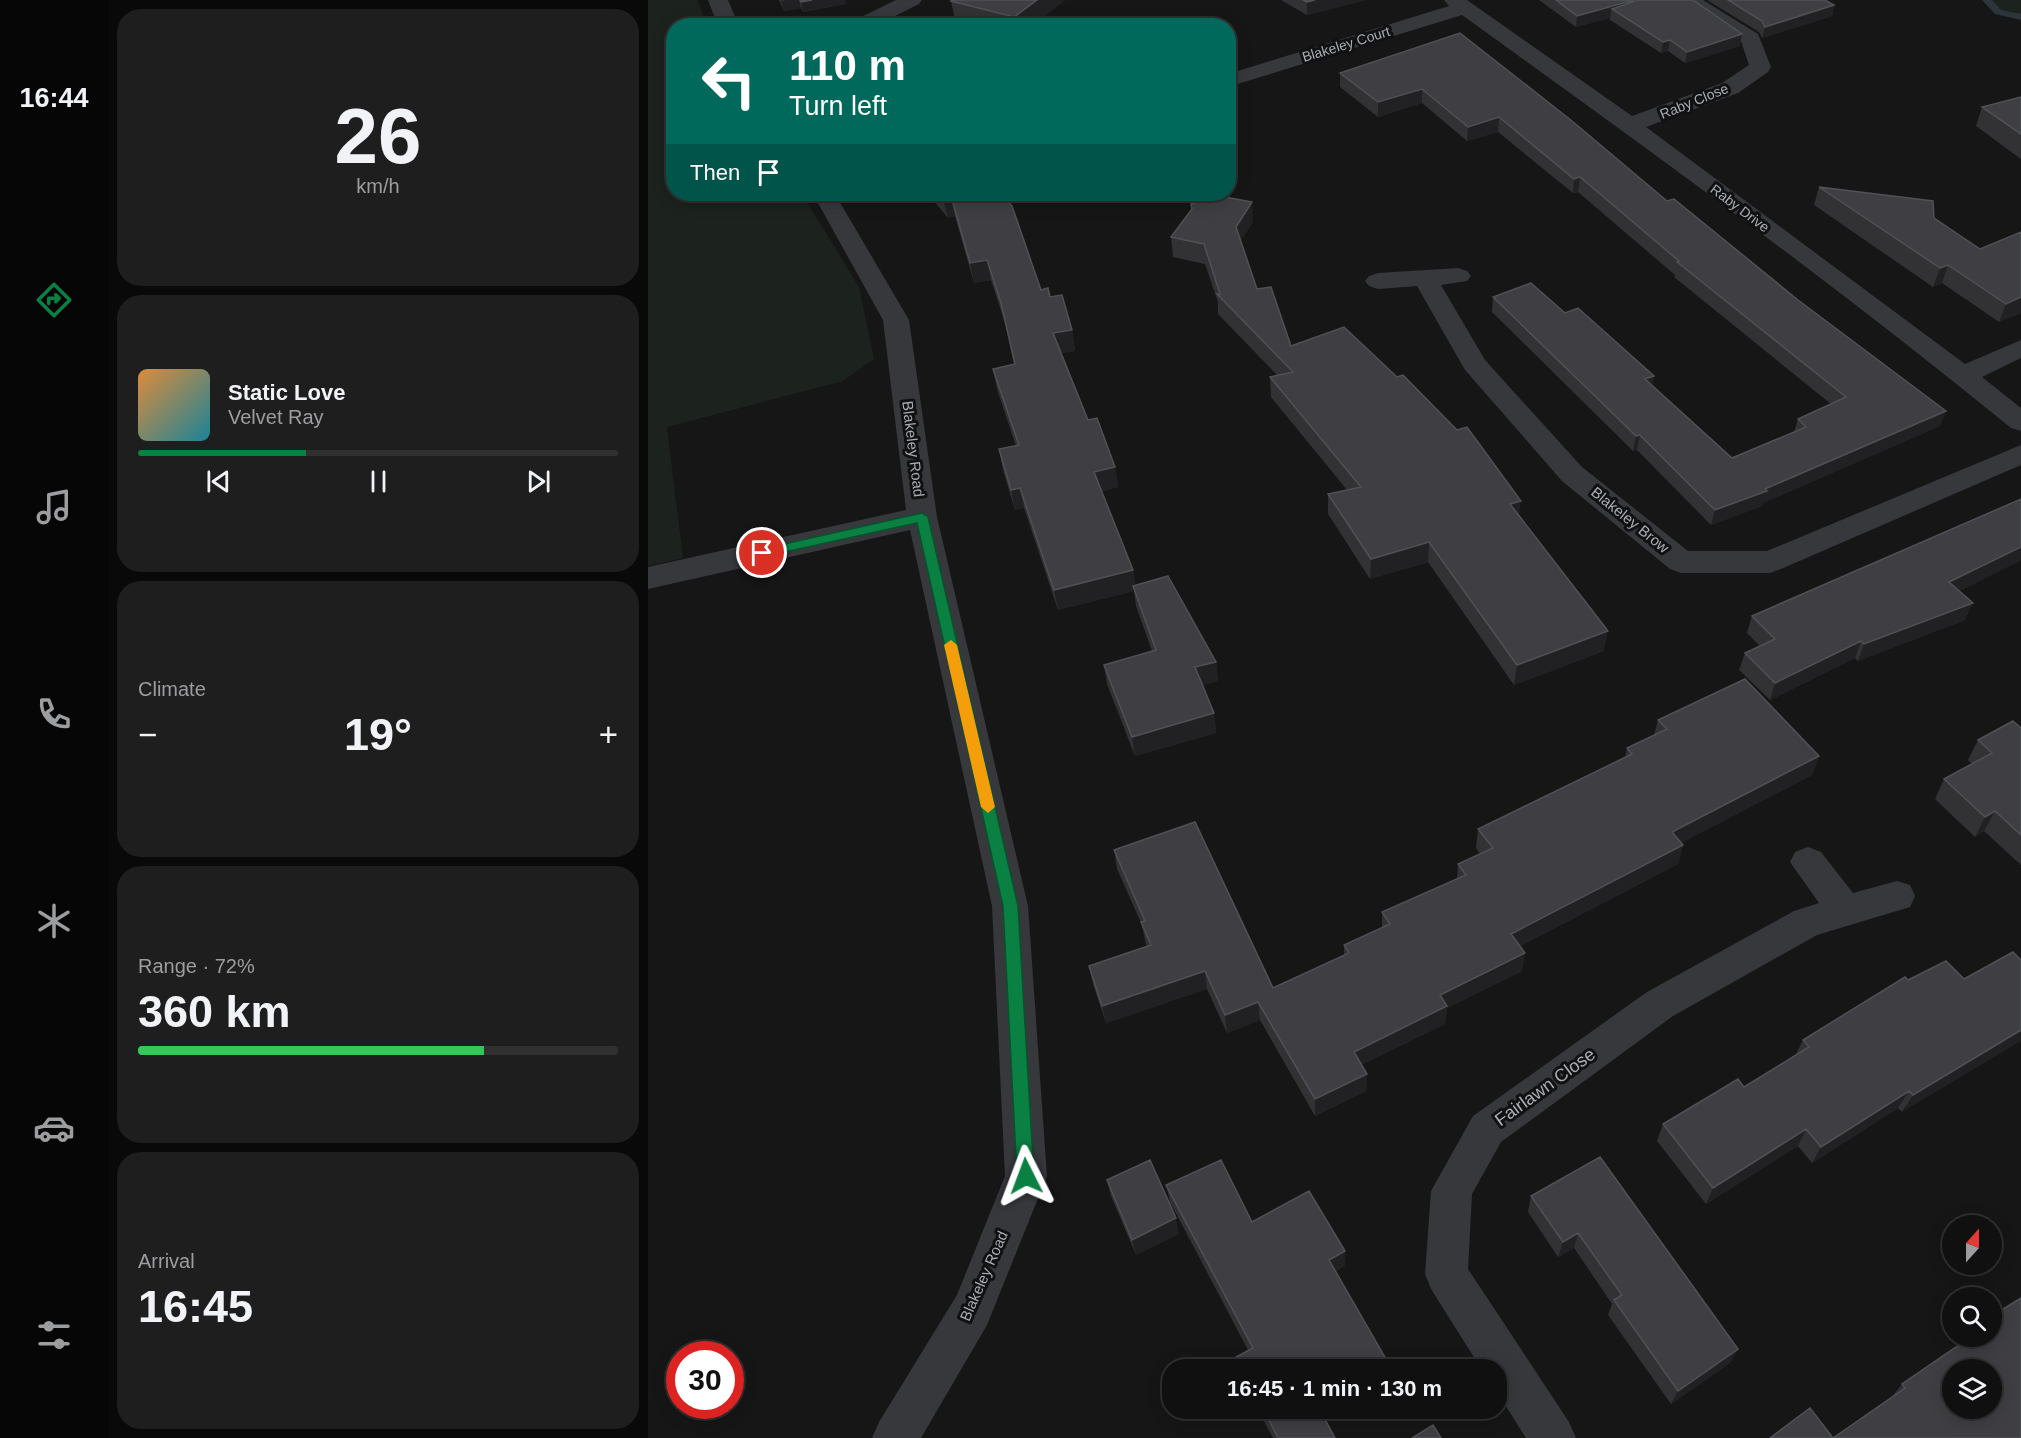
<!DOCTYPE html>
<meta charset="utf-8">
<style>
:root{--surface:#101011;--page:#1e1e1f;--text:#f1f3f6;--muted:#9c9d9f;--line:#303031;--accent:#0b8043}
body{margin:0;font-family:Arial,sans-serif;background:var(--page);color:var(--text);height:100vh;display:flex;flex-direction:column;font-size:22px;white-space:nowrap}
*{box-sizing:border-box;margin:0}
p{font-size:20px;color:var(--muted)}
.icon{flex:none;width:33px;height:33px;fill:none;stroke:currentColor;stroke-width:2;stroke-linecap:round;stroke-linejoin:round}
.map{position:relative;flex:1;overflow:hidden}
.drawer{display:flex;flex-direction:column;gap:9px;padding:9px;background:#090909;width:540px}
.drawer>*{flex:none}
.hud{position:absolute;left:18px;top:18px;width:570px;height:183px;border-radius:24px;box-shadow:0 3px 15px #0003,0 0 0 2px var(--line);background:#00695c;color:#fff;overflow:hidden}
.needle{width:39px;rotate:21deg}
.controls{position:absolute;left:1294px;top:1215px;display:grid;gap:12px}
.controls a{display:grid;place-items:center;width:60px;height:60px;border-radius:50%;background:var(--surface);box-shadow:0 3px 15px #0003,0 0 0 2px var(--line);font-size:30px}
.speed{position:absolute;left:18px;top:1341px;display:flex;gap:12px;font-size:30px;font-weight:700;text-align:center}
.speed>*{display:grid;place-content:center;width:78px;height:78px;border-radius:50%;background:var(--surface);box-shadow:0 3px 15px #0003,0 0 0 2px var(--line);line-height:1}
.speed .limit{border:9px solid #d22;background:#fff;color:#111}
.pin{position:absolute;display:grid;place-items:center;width:51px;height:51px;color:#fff;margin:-26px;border:3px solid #fff;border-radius:50%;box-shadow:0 2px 6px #0007}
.me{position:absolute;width:66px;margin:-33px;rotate:357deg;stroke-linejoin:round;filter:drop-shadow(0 0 4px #0008)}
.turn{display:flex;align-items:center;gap:21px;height:126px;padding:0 24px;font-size:27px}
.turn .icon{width:78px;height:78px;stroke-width:2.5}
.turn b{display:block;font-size:42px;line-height:51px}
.then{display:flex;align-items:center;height:57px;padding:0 24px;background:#0003;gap:12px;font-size:22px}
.big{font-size:45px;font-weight:700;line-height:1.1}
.drawer .tile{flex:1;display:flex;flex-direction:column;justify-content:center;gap:9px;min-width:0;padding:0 21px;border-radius:24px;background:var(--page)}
.drawer .dial{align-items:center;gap:0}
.dial b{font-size:78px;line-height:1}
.song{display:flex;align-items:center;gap:18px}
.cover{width:72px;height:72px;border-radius:9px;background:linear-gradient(135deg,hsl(30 70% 55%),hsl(190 70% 35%))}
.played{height:6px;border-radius:3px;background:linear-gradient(90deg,var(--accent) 35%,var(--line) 35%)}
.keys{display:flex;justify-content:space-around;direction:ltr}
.heat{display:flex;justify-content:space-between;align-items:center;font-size:33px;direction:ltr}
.charge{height:9px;border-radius:4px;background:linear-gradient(90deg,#34c759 72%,var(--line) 0)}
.trip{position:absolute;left:514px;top:1359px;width:345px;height:60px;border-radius:24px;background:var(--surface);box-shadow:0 3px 15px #0003,0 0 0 2px var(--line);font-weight:700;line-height:60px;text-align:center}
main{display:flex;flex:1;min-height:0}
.tab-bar{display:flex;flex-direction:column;width:108px;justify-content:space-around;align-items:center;background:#060607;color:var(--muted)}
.tab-bar .icon{width:42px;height:42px}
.tab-bar .current{color:var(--accent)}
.tab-bar b{font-size:27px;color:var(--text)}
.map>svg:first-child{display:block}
.green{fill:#1c221d}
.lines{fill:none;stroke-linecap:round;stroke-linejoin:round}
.stream{fill:#2d353a;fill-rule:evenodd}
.minor{fill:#37383c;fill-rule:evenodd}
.wall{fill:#323235}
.shaded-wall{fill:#212123}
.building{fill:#3f3f43;stroke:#4f5155;stroke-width:1.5;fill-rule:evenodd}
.route{fill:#0b8043;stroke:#07532c;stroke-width:1.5}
.slow{fill:#f59e0b}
.labels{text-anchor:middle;stroke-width:6;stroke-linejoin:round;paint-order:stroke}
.far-street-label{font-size:14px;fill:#a9adb6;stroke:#111112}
.street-label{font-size:15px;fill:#a9adb6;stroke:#111112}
.near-street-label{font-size:18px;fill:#a9adb6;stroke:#111112}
</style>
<main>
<nav class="tab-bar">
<b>16:44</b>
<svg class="icon current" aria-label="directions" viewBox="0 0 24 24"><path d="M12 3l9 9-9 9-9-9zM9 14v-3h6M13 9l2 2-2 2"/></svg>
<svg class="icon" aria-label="music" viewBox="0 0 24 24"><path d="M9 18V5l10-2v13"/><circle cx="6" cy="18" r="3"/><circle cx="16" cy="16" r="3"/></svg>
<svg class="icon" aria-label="phone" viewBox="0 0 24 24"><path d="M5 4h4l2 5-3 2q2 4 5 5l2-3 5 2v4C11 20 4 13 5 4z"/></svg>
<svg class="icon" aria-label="climate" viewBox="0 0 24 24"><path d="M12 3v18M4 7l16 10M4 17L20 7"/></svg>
<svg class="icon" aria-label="car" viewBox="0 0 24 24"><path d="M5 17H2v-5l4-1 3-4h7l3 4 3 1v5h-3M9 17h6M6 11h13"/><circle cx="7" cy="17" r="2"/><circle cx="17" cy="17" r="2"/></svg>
<svg class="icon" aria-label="filters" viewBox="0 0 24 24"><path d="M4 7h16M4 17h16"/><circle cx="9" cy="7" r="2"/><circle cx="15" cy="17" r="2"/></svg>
</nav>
<section class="drawer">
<div class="tile dial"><b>26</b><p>km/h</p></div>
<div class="tile">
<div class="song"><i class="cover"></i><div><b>Static Love</b><p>Velvet Ray</p></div></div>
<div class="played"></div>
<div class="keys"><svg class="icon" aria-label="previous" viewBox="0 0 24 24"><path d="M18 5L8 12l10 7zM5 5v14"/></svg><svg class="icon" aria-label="pause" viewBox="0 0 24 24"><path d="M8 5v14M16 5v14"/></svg><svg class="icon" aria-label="next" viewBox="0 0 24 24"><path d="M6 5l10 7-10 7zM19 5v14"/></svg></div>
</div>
<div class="tile"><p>Climate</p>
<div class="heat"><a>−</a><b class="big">19°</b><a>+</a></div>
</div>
<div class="tile"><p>Range · 72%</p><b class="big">360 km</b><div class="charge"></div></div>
<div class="tile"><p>Arrival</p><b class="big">16:45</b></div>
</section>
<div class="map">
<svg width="1373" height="1438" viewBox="0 0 1373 1438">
<rect width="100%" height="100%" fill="#161617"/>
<!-- green -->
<path class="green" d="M0,0H49L59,25L26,26V194H154L211,287L226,359L195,381L19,427L35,558L0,566Z
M1339,0H1373V17L1350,12Z"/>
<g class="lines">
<!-- stream -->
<path class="stream" d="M1334,0H1344L1353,10L1373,14V20L1347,14Z"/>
<!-- minor -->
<path class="minor" d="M60,0H80L91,26H70Z
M248,0H274L271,4L227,26H200L203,22Z
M796,0H819L984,116L1074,83L1101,65L1093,41L1031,0H1055L1110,34L1123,67L1120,72L1090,93L998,127L1317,364L1373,340V358L1334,377L1373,408V431L1363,428C1186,283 1000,149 814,15L580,87V74L801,6Z
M165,194H187L261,320L289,517L380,906L399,1176L339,1325L273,1438H224L231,1422L309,1295L357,1176L344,906L262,530L0,589V567L258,510L235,320Z
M810,268L819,271L823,276L819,281L793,285L837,360L934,467L1040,551H1119L1373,445V465L1133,569L1122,573H1033L1022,569L914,481L817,370L769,286L730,289L721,286L717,281L721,276L730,273Z
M1160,847L1173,852L1205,893L1249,881L1262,885L1267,896L1262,907L1169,935L1025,1016L853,1142L824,1194L820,1269L921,1422L928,1438H878L849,1392V1370H834L783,1289L777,1274L783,1191L825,1116L999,992L1146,911L1171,903L1142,862L1147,852Z"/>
</g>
<!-- wall -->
<path class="wall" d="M131,0H197L198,4L155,12L153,8L136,11Z
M417,0L384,26H326L307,20L303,1Z
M633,0H718L659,15Z
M891,0H1045L1092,46L1037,63L1020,51L1013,53L962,20V18L928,27Z
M1059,0H1177L1186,5L1184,16L1114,38L1111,32Z
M812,33L1019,201L1292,426L1115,503L1114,506L1063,525L989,450L985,451L844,312L845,297L917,313L1006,376L1004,385L1084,458L1146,432L1150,419L1183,404L1026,277L1027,275L930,192L925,193L850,132L819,141L774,103L730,117L692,87V73Z
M1373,97V159L1328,126L1334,107Z
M1171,187L1286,218L1332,249L1373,232V313L1351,322L1294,283L1285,287L1166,205Z
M280,194H354L393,290L402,297L424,330L427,351L413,353L440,420L467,467L470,487L454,491L485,570L487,585L568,662L570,681L554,685L566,713L568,733L487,756L459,684L456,665L504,651L488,606L486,591L410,610L376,508L367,510L355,470L351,449L368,446L349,389L345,369L366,364L357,323L343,280L326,283L307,216L300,218Z
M577,197L605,222L592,241L609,289L643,346L871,515L956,651L866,685L780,562L722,579L680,514V494L699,490L623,397L622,377L629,375L570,314V302L557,264L525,257L523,237L543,210V204Z
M1373,499V560L1311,591L1317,620L1210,661L1207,658L1122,700L1091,670L1097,653L1112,646L1099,633L1104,616Z
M1010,720L1171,756L1164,775L1033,843L1035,845L1030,864L872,946L874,971L799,1008L797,1024L713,1065L719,1074L718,1091L667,1116L612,1020L579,1033L559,989L458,1023L445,984L441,966L499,947L497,940L494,925L469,869L466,850L625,988L696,956V945L734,928V912L809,879L810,864L832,854L828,848L830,829L977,758L979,748L1006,735Z
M1373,728V865L1336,831L1327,837L1287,799L1296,779L1324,764L1320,760L1330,740Z
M1365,952L1254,1112L1250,1108L1164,1163L1150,1146L1058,1204L1009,1141L1015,1124L1096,1087L1147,1056L1155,1040L1260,980L1316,979Z
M459,1180L531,1234L488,1255L463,1196Z
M518,1185L604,1222L697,1266L688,1271L737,1370H590L588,1357L600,1350L522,1202Z
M883,1196L1090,1349L1082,1363L1023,1404L960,1315L964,1304L926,1248L910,1257L880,1212Z
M1254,1384L1373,1438L1243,1398Z
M609,1408H677L672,1411L687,1438H625Z"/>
<!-- shaded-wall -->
<path class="shaded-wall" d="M139,0H151L153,8L136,11L133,1Z
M164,0H197L198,4L155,12L153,2Z
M389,0H417L384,26H368L366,17Z
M667,0H718L659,15V2Z
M986,0H1019L964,9L962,18L928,27L929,16Z
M1186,5L1184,16L1114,38L1117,27Z
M1094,34L1092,46L1037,63L1039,52Z
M1022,40L1020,51L1013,53L1015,42Z
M774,89V103L730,117V102Z
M851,117L850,132L819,141L820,127Z
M932,177L930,192L925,193L926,179Z
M303,196L307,216L300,218L295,198Z
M604,202L605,222L589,247L588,227Z
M339,260L343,280L326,283L322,263Z
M1300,265L1294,283L1285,287L1292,268Z
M1373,297V313L1351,322L1358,304Z
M424,330L427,351L409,354L405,333Z
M1006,376L1003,391L997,379Z
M1298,411L1292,426L1115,503L1114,506L1063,525L1067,510Z
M992,435L989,450L985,451L988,436Z
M467,467L470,487L450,492L446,472Z
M372,488L376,508L367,510L363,490Z
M873,501L870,521L862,504Z
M781,542L780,562L722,579L723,559Z
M1373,547V560L1294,599L1301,582Z
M485,570L488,590L485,586L486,591L410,610L406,590Z
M1325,603L1317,620L1210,661L1216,644Z
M960,631L956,651L866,685L869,665Z
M1213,641L1207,658L1122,700L1127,683Z
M568,662L570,681L549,687L547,667Z
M566,713L568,733L487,756L484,737Z
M1171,756L1164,775L1018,851L1024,832Z
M1347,811L1336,831L1327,837L1337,817Z
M1035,845L1030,864L860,952L863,934Z
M877,953L874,971L799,1008L797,1024L705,1069L706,1052L792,995Z
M557,971L559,989L458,1023L454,1006Z
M610,1002L612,1020L579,1033L577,1015Z
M1373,1030V1041L1254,1112L1265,1095Z
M719,1074L718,1091L667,1116V1099Z
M1261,1091L1250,1108L1164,1163L1173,1147Z
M1158,1129L1150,1146L1058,1204L1065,1188Z
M528,1218L531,1234L488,1255L484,1240Z
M930,1233L926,1248L910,1257L915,1242Z
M697,1251V1266L681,1275V1260Z
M1090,1349L1082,1363L1023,1404L1030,1391Z
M738,1359L737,1370H721Z"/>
<!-- building -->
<path class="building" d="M152,0H164L153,2Z
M305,0H389L366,17L303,1Z
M655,0H667L659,2Z
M908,0H986L929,16Z
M990,0H1045L1094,34L1039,52L1022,40L1015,42L964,9Z
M1080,0H1177L1186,5L1117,27L1114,21Z
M812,33L924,121L1019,201L1026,199L1150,300L1298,411L1117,489L1119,491L1067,510L992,435L988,436L845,297L883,283L917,313L930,308L1006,376L997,379L1084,458L1158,427L1150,419L1198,397L1029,262L1031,261L932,177L926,179L851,117L820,127L774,89L730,102L692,73Z
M1373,97V134L1334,107Z
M1171,187L1285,201L1286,218L1332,249L1373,232V297L1358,304L1300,265L1292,268Z
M292,194H354L364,206L393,290L400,288L402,297L414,295L424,330L405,333L440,420L449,418L467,467L446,472L485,570L406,590L372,488L363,490L351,449L371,445L345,369L367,364L353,303L339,260L322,263L303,196L295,198Z
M556,194L569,195L576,194L577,197L604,202L588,227L609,289L623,287L643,346L696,327L749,377L755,375L809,430L819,427L873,501L862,504L960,631L869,665L781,542L723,559L680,494L713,487L622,377L645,372L569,294H572L556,244L523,237L544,209L543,204L549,202Z
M1373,499V547L1301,582L1325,603L1216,644L1213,641L1127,683L1097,653L1127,639L1104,616Z
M520,576L568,662L547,667L566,713L484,737L456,665L508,650L485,586Z
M1097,679L1171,756L1024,832L1035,845L863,934L877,953L792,995L799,1006L706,1052L719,1074L667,1099L610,1002L577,1015L557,971L454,1006L441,966L503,945L493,922L497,921L466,850L547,822L625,988L701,953L696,945L742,924L734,912L818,875L810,864L845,848L830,829L984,754L979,748L1019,729L1010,720Z
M1365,721L1373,728V835L1347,811L1337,817L1296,779L1344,753L1330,740Z
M1365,952L1373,960V1030L1265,1095L1261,1091L1173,1147L1158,1129L1065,1188L1015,1124L1090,1079L1096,1087L1161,1047L1155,1040L1257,977L1260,980L1298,961L1316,979Z
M952,1157L1090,1349L1030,1391L966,1300L974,1295L930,1233L915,1242L883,1196Z
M502,1160L528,1218L484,1240L459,1180Z
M573,1160L604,1222L661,1191L697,1251L681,1260L738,1359L721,1370H594L588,1357L605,1348L518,1185Z
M1373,1298V1437L1372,1438H1122L1162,1408L1185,1438L1257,1388L1254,1384L1324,1336H1344V1316ZM1305,1370H1344V1408H1305Z
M615,1408H671L687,1438H630Z
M785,1425L793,1438H764Z"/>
<!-- route -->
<path class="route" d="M274,513L280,517L370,906L386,1176L384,1182L378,1185L372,1182L369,1176L355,906L269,523L114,557L108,553L114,549Z"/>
<!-- slow -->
<path class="slow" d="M303,640L309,645L347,807L340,813L333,807L296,645Z"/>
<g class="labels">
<!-- far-street labels -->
<g class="far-street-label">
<text transform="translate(698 44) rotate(-17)" y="5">Blakeley Court</text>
<text transform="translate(1046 101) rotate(-22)" y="5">Raby Close</text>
<text transform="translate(1092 208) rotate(37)" y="5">Raby Drive</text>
</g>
<!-- street labels -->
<g class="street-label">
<text transform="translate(265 449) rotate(83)" y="5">Blakeley Road</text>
<text transform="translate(982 520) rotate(39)" y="5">Blakeley Brow</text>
<text transform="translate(336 1276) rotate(-66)" y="5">Blakeley Road</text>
</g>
<!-- near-street labels -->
<g class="near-street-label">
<text transform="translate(897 1087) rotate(-36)" y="6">Fairlawn Close</text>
</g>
</g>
</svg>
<div class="controls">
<a><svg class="needle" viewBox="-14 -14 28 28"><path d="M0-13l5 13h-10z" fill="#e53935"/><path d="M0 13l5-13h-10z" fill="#9c9d9f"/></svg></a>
<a><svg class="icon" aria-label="search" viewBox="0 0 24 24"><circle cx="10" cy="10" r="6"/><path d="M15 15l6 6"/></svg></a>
<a><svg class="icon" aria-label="layers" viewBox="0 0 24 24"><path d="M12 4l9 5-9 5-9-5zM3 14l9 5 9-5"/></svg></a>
</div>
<div class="speed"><div class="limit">30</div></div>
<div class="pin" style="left:114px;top:553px;background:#d93025"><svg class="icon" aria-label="arrive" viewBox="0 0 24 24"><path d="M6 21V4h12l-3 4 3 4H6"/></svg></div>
<svg class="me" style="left:378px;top:1176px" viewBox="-20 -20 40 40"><path d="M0-17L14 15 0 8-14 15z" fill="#0b8043" stroke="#fff" stroke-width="4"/></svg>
<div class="trip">16:45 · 1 min · 130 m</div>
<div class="hud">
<div class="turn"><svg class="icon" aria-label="left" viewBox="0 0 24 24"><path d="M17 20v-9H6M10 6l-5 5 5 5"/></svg><div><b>110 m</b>Turn left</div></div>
<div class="then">Then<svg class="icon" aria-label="arrive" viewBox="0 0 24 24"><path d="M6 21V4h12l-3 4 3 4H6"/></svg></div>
</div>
</div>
</main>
